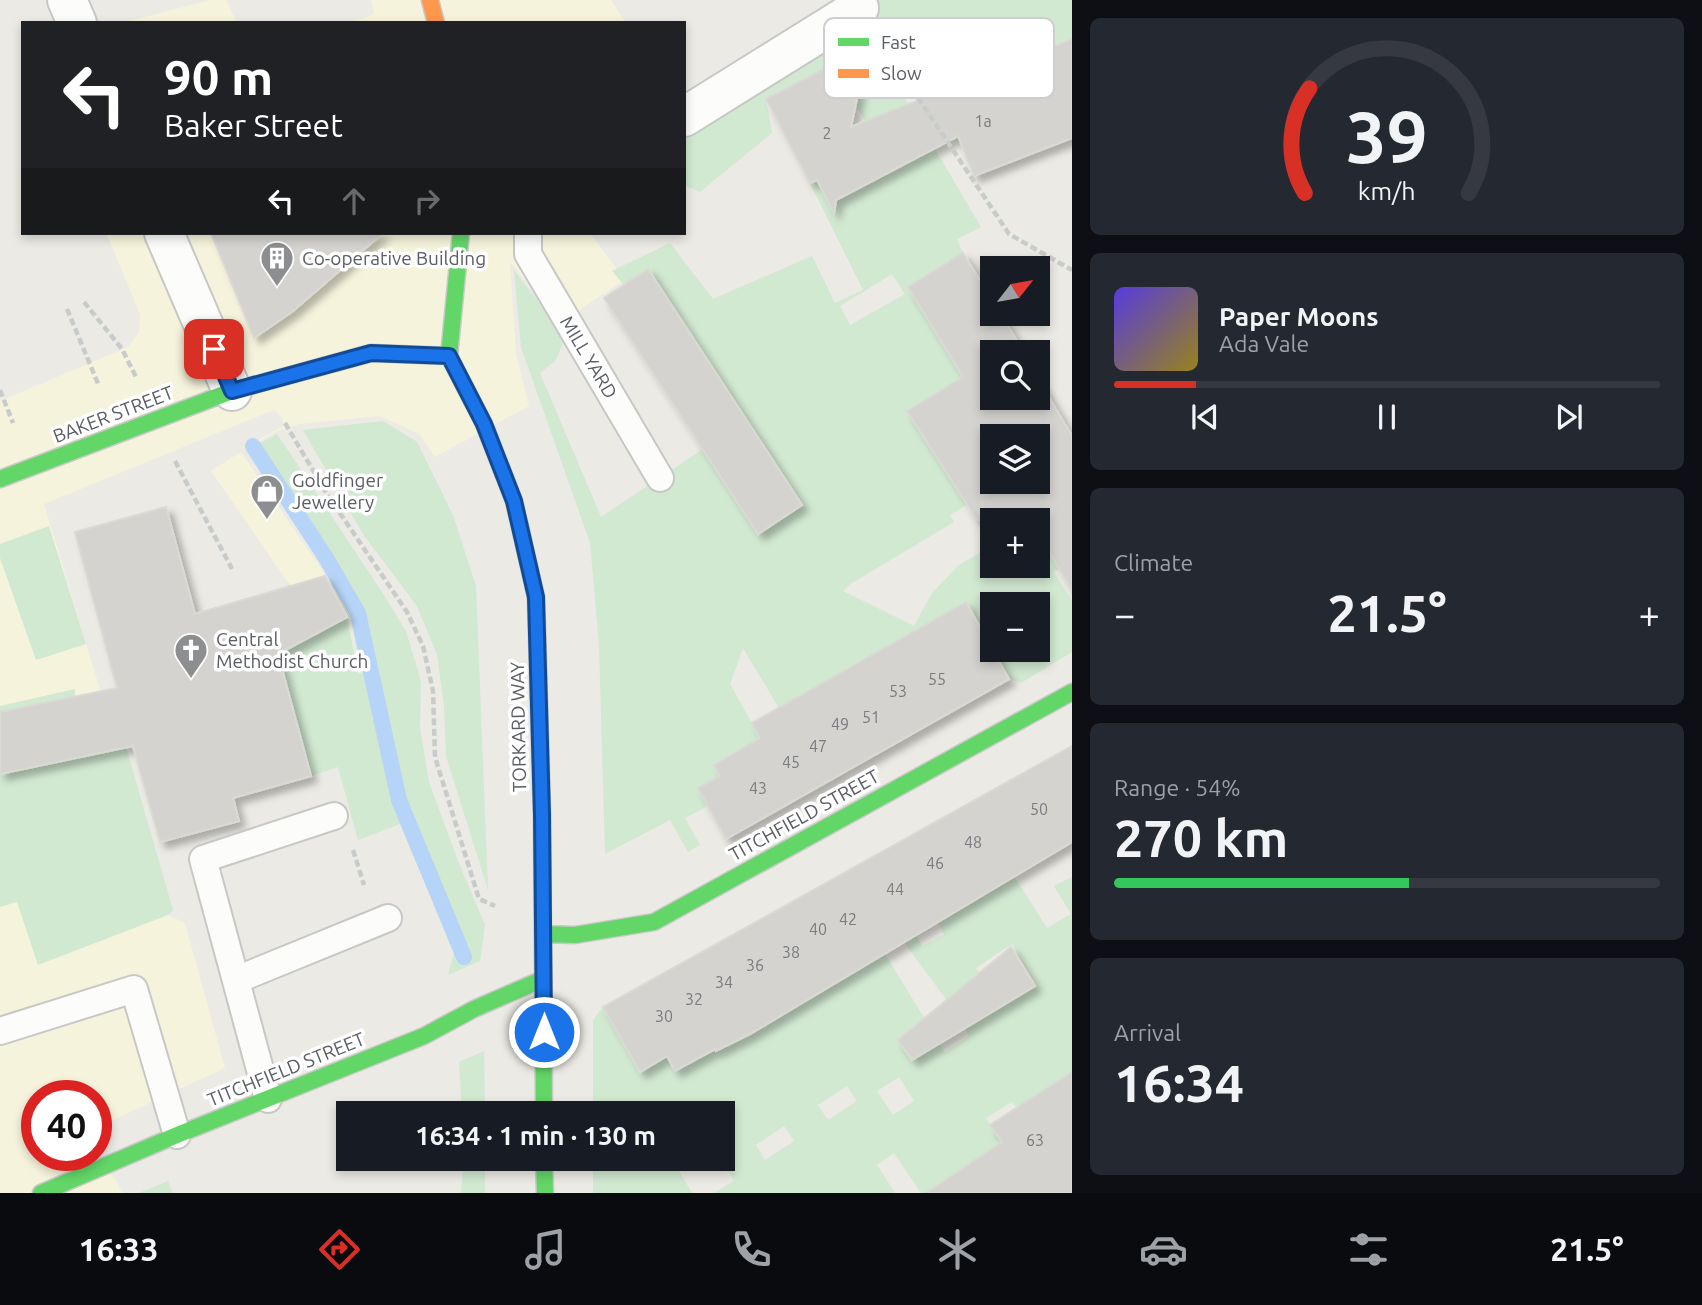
<!DOCTYPE html>
<meta charset="utf-8">
<style>
:root{--surface:#171b24;--page:#242831;--text:#f1f3f6;--muted:#9ea1a6;--line:#363941;--accent:#d93025}
body{margin:0;font-family:Ubuntu,sans-serif;background:var(--page);color:var(--text);height:100vh;display:flex;flex-direction:column;font-size:26px;white-space:nowrap}
*{box-sizing:border-box;margin:0}
p{font-size:23px;color:var(--muted)}
.icon{flex:none;width:38px;height:38px;fill:none;stroke:currentColor;stroke-width:2;stroke-linecap:round;stroke-linejoin:round}
.map{position:relative;flex:1;overflow:hidden}
.drawer{display:flex;flex-direction:column;gap:18px;padding:18px;background:#0d0f14;width:630px}
.drawer>*{flex:none}
.top-card{position:absolute;left:21px;top:21px;width:665px;height:214px;border-radius:0px;box-shadow:0 4px 10px #0003;background:#202124;color:#fff;overflow:hidden}
.needle{width:46px;rotate:59deg}
.controls{position:absolute;left:980px;top:256px;display:grid;gap:14px}
.controls a{display:grid;place-items:center;width:70px;height:70px;border-radius:0px;background:var(--surface);box-shadow:0 4px 10px #0003;font-size:35px}
.speed{position:absolute;left:21px;top:1080px;display:flex;gap:14px;font-size:35px;font-weight:700;text-align:center}
.speed>*{display:grid;place-content:center;width:91px;height:91px;border-radius:50%;background:var(--surface);box-shadow:0 4px 10px #0003;line-height:1}
.speed .limit{border:10px solid #d22;background:#fff;color:#111}
.pin{position:absolute;display:grid;place-items:center;width:60px;height:60px;color:#fff;margin:-30px;border-radius:14px;box-shadow:0 4px 10px #0006}
.me{position:absolute;width:77px;margin:-38px;rotate:0deg;stroke-linejoin:round;filter:drop-shadow(0 0 5px #0008)}
.turn{display:flex;align-items:center;gap:24px;height:147px;padding:0 28px;font-size:32px}
.turn .icon{width:91px;height:91px;stroke-width:2.5}
.turn b{display:block;font-size:49px;line-height:60px}
.lanes{display:flex;align-items:center;height:66px;padding:0 28px;background:#0003;justify-content:center;gap:35px;direction:ltr}
.lanes .off{opacity:.35}
.big{font-size:52px;font-weight:700;line-height:1.1}
.drawer .tile{flex:1;display:flex;flex-direction:column;justify-content:center;gap:10px;min-width:0;padding:0 24px;border-radius:10px;background:var(--page)}
.drawer .dial{align-items:center;gap:0}
.dial svg{height:182px;overflow:visible;fill:none;stroke:var(--line);stroke-width:7;stroke-linecap:round;text-anchor:middle}
.dial text{fill:var(--text);stroke:none}
.song{display:flex;align-items:center;gap:21px}
.cover{width:84px;height:84px;border-radius:10px;background:linear-gradient(135deg,hsl(250 70% 55%),hsl(50 70% 35%))}
.played{height:7px;border-radius:4px;background:linear-gradient(90deg,var(--accent) 15%,var(--line) 15%)}
.keys{display:flex;justify-content:space-around;direction:ltr}
.heat{display:flex;justify-content:space-between;align-items:center;font-size:38px;direction:ltr}
.charge{height:10px;border-radius:5px;background:linear-gradient(90deg,#34c759 54%,var(--line) 0)}
.trip{position:absolute;left:336px;top:1101px;width:399px;height:70px;border-radius:0px;background:var(--surface);box-shadow:0 4px 10px #0003;font-weight:700;line-height:70px;text-align:center}
.dock{display:flex;height:112px;justify-content:space-around;align-items:center;background:#090b0e;color:var(--muted)}
.dock .icon{width:49px;height:49px}
.dock .active{color:var(--accent)}
.dock b{font-size:32px;color:var(--text)}
main{display:flex;flex:1;min-height:0}
.map>svg:first-child{display:block}
.commercial{fill:#f6f3dc}
.green{fill:#d1e8d1;fill-rule:evenodd}
.lines{fill:none;stroke-linecap:round;stroke-linejoin:round}
.stream{stroke:#b6d4f7;stroke-width:16}
.building{fill:#d4d3cf;stroke:#dad9d4;stroke-width:2;fill-rule:evenodd;filter:url(#shadow)}
.lane-casing{stroke:#c7c8c6;stroke-width:30}
.street-casing{stroke:#c7c8c6;stroke-width:42}
.fast-casing{stroke:#c8c9c8;stroke-width:19}
.slow-casing{stroke:#c8c9c8;stroke-width:19}
.path{stroke:#c7ccca;stroke-width:4.5;stroke-dasharray:7 3.5;stroke-linecap:butt}
.lane{stroke:#fcfcfb;stroke-width:26}
.street{stroke:#fcfcfb;stroke-width:38}
.fast{stroke:#63d668;stroke-width:16}
.slow{stroke:#ff974d;stroke-width:16}
.route-casing{stroke:#114b97;stroke-width:18}
.route{stroke:#1a73e8;stroke-width:12}
.labels{text-anchor:middle;stroke-width:7;stroke-linejoin:round;paint-order:stroke}
.number-label{font-size:16px;fill:#797b7e}
.poi-label{font-size:19px;fill:#5a5d63;stroke:#fff;text-anchor:start}
.street-label{font-size:19px;fill:#5a5d63;stroke:#fff}
.key{fill:#fff;stroke:#ceced0;stroke-width:2}
.key-label{font-size:19px;fill:#5a5d63}
</style>
<main>
<div class="map">
<svg width="1072" height="1193" viewBox="0 0 1072 1193">
<defs>
<filter id="shadow"><feDropShadow dx="6" dy="6" stdDeviation="3.5" flood-color="#0004"/></filter>
</defs>
<rect width="100%" height="100%" fill="#ebeae4"/>
<!-- commercial -->
<path class="commercial" d="M210,0H226L237,23H122Z
M371,0H611L626,23H351L374,14Z
M106,233H590L625,280L559,323L510,262L516,354L529,406L435,457L419,434L380,416L300,424L277,431L241,452L320,567L347,617L358,675L281,695L256,610L289,584L211,471L267,435L284,426L281,416L274,410L44,504L168,915L185,923L225,1068L96,1128V1096H37V1155H96L116,1180L122,1193H0V401L128,347L139,332L140,314Z"/>
<!-- green -->
<path class="green" d="M863,0H1072V38L1049,47L1072,109L941,92L963,149L948,126L935,113Z
M858,18L981,227L957,239L963,253L909,286L967,382L957,408L919,432L931,449L968,425L983,495L950,515L954,522L852,583L843,591L914,626L932,593L959,565L992,546V565H1038V533L1059,569L1054,572L1072,601V652L1021,683L1009,679L995,654L892,644L842,672L788,723L743,648L730,684L760,738L714,764L720,776L698,788L708,806L685,818L700,845L688,852L670,820L605,854L599,644L590,543L521,347L514,270L554,322L563,342L556,360L540,373L601,517L703,449L758,534L802,505L648,269L624,285L612,271L670,243L713,299L812,256L835,303L863,290L810,183L817,180L829,204L904,164L873,136L834,64L766,99L772,133L700,192L684,185V128ZM892,274L905,294L850,325L840,306ZM992,604H1038V649H992Z
M383,421L417,442L453,515L476,586L488,890L446,756L444,705L437,655L417,606L363,534L303,430Z
M277,434L380,589L406,631L421,681L420,728L429,782L458,861L485,925L480,961L448,975L454,952L400,824L358,840L338,767L311,776L289,693L281,695L256,610L289,584L316,634L347,617L358,674L362,673L350,616L321,562L246,451Z
M49,526L86,644L36,660L0,558V544Z
M75,689V697L0,712V706Z
M114,705L173,910L168,915L38,965L17,902L0,907V774L111,751Z
M1007,865L1047,928L1071,914L1054,886L1072,877V1072L1018,1110L1012,1102L986,1118L1002,1142L925,1193H921L894,1153L877,1165L895,1193H714L734,1181L722,1159L723,1113H593V1020L603,1007L639,1072L667,1056L676,1071L694,1060L707,1034L717,1051L736,1040L740,1016L751,1035L767,1026L757,1006L763,1003L773,1021L799,1006L790,988L861,948L870,963L885,954L945,1052L969,1036L949,1003L893,928L908,920L922,946L944,934L933,913ZM1012,944L1035,986L1000,1007L976,968ZM899,1077L914,1101L893,1115L877,1091ZM847,1086L857,1101L828,1120L818,1105ZM784,1126L794,1141L765,1160L756,1145Z
M484,1051L485,1113H462L459,1062Z
M464,1159H485V1193H461Z
M593,1159H672L692,1193H593Z
M168,1181L173,1193H139Z"/>
<g class="lines">
<!-- stream -->
<path class="stream" d="M253,446L326,558L358,613L399,800L464,957"/>
</g>
<!-- building -->
<path class="building" d="M1072,39V138L974,176L958,136L836,200L834,213L817,180L810,183L766,99L868,46L851,127Z
M211,233H383L293,311L254,338Z
M963,253L992,300V313H1000L1021,348V352H992V397H1038V379L1072,436V590L1038,533V520H977L907,411L963,377L908,287ZM992,436H1038V481H992Z
M648,269L802,505L758,534L604,298Z
M166,507L195,614L325,576L347,617L278,654L311,776L233,798L239,821L160,842L133,746L0,774V712L117,688L75,532Z
M966,602L1009,679L726,839L698,788L720,776L714,765L760,738L752,723Z
M1072,746V842L750,1034L716,1051L715,1049L675,1071L667,1056L640,1072L603,1007Z
M1011,947L1035,986L912,1060L898,1040Z
M1072,1072V1193H926L1002,1142L990,1125Z"/>
<g class="lines">
<defs>
<path id="lane" d="M528,233V254L660,478
M236,980L388,918
M0,1031L134,989L177,1135
M268,1099L203,859L334,816"/>
<path id="street" d="M67,0L77,23
M684,117L859,8
M164,233L232,391"/>
<path id="fast" d="M449,356L484,424L514,501L536,597L542,815L544,1113
M449,356L461,233
M0,479L232,391L371,353L449,356
M543,934L575,935L654,922L1072,692
M544,1158L545,1193
M41,1193L177,1135L424,1036L474,1009L543,979"/>
<path id="slow" d="M430,0L436,23"/>
</defs>
<!-- lane casing -->
<use href="#lane" class="lane-casing"/>
<!-- street casing -->
<use href="#street" class="street-casing"/>
<!-- fast casing -->
<use href="#fast" class="fast-casing"/>
<!-- slow casing -->
<use href="#slow" class="slow-casing"/>
<!-- path -->
<path class="path" d="M883,45L1009,234L1072,270
M84,302L122,349L136,377
M67,309L99,386
M0,390L13,423
M285,423L327,494L407,612L423,646L433,691L435,757L479,899L495,906
M175,461L232,569
M353,850L364,885"/>
<!-- lane -->
<use href="#lane" class="lane"/>
<!-- street -->
<use href="#street" class="street"/>
<!-- fast -->
<use href="#fast" class="fast"/>
<!-- slow -->
<use href="#slow" class="slow"/>
</g>
<g class="lines">
<defs>
<path id="route" d="M214,349L232,391L371,353L449,356L484,424L514,501L536,597L542,815L544,1032"/>
</defs>
<!-- route casing -->
<use href="#route" class="route-casing"/>
<!-- route -->
<use href="#route" class="route"/>
</g>
<!-- icons -->
<defs>
<symbol id="building-pin" viewBox="-11 -11 22 30"><path d="M0 17L-7.5 6A9.5 9.5 0 1 1 7.5 6Z" fill="#8d8e90" stroke="#fff"/><path d="M-4-6H4V6H1V3H-1V6H-4ZM-2.5-4.3h1.7v1.8h-1.7ZM.8-4.3h1.7v1.8H.8ZM-2.5-1h1.7V.8h-1.7ZM.8-1h1.7V.8H.8Z" fill="#fff"/></symbol>
<symbol id="shop-pin" viewBox="-11 -11 22 30"><path d="M0 17L-7.5 6A9.5 9.5 0 1 1 7.5 6Z" fill="#8d8e90" stroke="#fff"/><path d="M-5-2.5h2.3a2.7 3.5 0 0 1 5.4 0H5L5.5 6h-11ZM-1.5-2.5h3a1.5 2.3 0 0 0-3 0Z" fill="#fff"/></symbol>
<symbol id="church-pin" viewBox="-11 -11 22 30"><path d="M0 17L-7.5 6A9.5 9.5 0 1 1 7.5 6Z" fill="#8d8e90" stroke="#fff"/><path d="M-1.2-6h2.4v3.5h3.3v2.4h-3.3V6h-2.4V-.1h-3.3v-2.4h3.3Z" fill="#fff"/></symbol>
</defs>
<g fill-rule="evenodd">
<use href="#building-pin" x="258" y="239" width="38" height="52"/>
<use href="#shop-pin" x="248" y="472" width="38" height="52"/>
<use href="#church-pin" x="172" y="631" width="38" height="52"/>
</g>
<g class="labels">
<!-- number labels -->
<g class="number-label">
<text x="983" y="127">1a</text>
<text x="827" y="139">2</text>
<text x="937" y="685">55</text>
<text x="898" y="697">53</text>
<text x="871" y="723">51</text>
<text x="840" y="730">49</text>
<text x="818" y="752">47</text>
<text x="791" y="768">45</text>
<text x="758" y="794">43</text>
<text x="1039" y="815">50</text>
<text x="973" y="848">48</text>
<text x="935" y="869">46</text>
<text x="895" y="895">44</text>
<text x="848" y="925">42</text>
<text x="818" y="935">40</text>
<text x="791" y="958">38</text>
<text x="755" y="971">36</text>
<text x="724" y="988">34</text>
<text x="694" y="1005">32</text>
<text x="664" y="1022">30</text>
<text x="1035" y="1146">63</text>
</g>
<!-- poi labels -->
<g class="poi-label">
<text x="302" y="265">Co-operative Building</text>
<text x="292" y="487">Goldfinger<tspan x="292" dy="22">Jewellery</tspan></text>
<text x="216" y="646">Central<tspan x="216" dy="22">Methodist Church</tspan></text>
</g>
<!-- street labels -->
<g class="street-label">
<text transform="translate(589 357) rotate(59)" y="7">MILL YARD</text>
<text transform="translate(113 414) rotate(-21)" y="7">BAKER STREET</text>
<text transform="translate(518 727) rotate(-91)" y="7">TORKARD WAY</text>
<text transform="translate(804 815) rotate(-29)" y="7">TITCHFIELD STREET</text>
<text transform="translate(286 1069) rotate(-22)" y="7">TITCHFIELD STREET</text>
</g>
</g>
<!-- legend -->
<rect x="824" y="18" width="230" height="80" rx="10" class="key"/>
<rect x="838" y="38" width="31" height="8" fill="#63d668"/>
<rect x="838" y="69" width="31" height="9" fill="#ff974d"/>
<g class="key-label">
<text x="881" y="49">Fast</text>
<text x="881" y="80">Slow</text>
</g>
</svg>
<div class="controls">
<a><svg class="needle" viewBox="-14 -14 28 28"><path d="M0-13l5 13h-10z" fill="#e53935"/><path d="M0 13l5-13h-10z" fill="#9ea1a6"/></svg></a>
<a><svg class="icon" aria-label="search" viewBox="0 0 24 24"><circle cx="10" cy="10" r="6"/><path d="M15 15l6 6"/></svg></a>
<a><svg class="icon" aria-label="layers" viewBox="0 0 24 24"><path d="M12 4l9 5-9 5-9-5zM3 14l9 5 9-5"/></svg></a>
<a>+</a>
<a>−</a>
</div>
<div class="speed"><div class="limit">40</div></div>
<div class="pin" style="left:214px;top:349px;background:#d93025"><svg class="icon" aria-label="arrive" viewBox="0 0 24 24"><path d="M6 21V4h12l-3 4 3 4H6"/></svg></div>
<svg class="me" style="left:544px;top:1032px" viewBox="-20 -20 40 40"><circle r="17" fill="#1a73e8" stroke="#fff" stroke-width="3"/><path d="M0-11L8 9 0 5-8 9z" fill="#fff"/></svg>
<div class="trip">16:34 · 1 min · 130 m</div>
<div class="top-card">
<div class="turn"><svg class="icon" aria-label="left" viewBox="0 0 24 24"><path d="M17 20v-9H6M10 6l-5 5 5 5"/></svg><div><b>90 m</b>Baker Street</div></div>
<div class="lanes"><svg class="icon" aria-label="left" viewBox="0 0 24 24"><path d="M17 20v-9H6M10 6l-5 5 5 5"/></svg><svg class="icon off" aria-label="ahead" viewBox="0 0 24 24"><path d="M12 20V5M6 11l6-6 6 6"/></svg><svg class="icon off" aria-label="right" viewBox="0 0 24 24"><path d="M7 20v-9h11M14 6l5 5-5 5"/></svg></div>
</div>
</div>
<section class="drawer">
<div class="tile dial"><svg viewBox="0 0 100 80">
<path d="M14 69A42 42 0 1 1 86 69"/>
<path d="M14 69A42 42 0 0 1 16 23" stroke="#d93025"/>
<text x="50" y="56" font-size="32" font-weight="700">39</text>
<text x="50" y="72" font-size="11">km/h</text>
</svg></div>
<div class="tile">
<div class="song"><i class="cover"></i><div><b>Paper Moons</b><p>Ada Vale</p></div></div>
<div class="played"></div>
<div class="keys"><svg class="icon" aria-label="previous" viewBox="0 0 24 24"><path d="M18 5L8 12l10 7zM5 5v14"/></svg><svg class="icon" aria-label="pause" viewBox="0 0 24 24"><path d="M8 5v14M16 5v14"/></svg><svg class="icon" aria-label="next" viewBox="0 0 24 24"><path d="M6 5l10 7-10 7zM19 5v14"/></svg></div>
</div>
<div class="tile"><p>Climate</p>
<div class="heat"><a>−</a><b class="big">21.5°</b><a>+</a></div>
</div>
<div class="tile"><p>Range · 54%</p><b class="big">270 km</b><div class="charge"></div></div>
<div class="tile"><p>Arrival</p><b class="big">16:34</b></div>
</section>
</main>
<nav class="dock">
<b>16:33</b>
<svg class="icon active" aria-label="directions" viewBox="0 0 24 24"><path d="M12 3l9 9-9 9-9-9zM9 14v-3h6M13 9l2 2-2 2"/></svg>
<svg class="icon" aria-label="music" viewBox="0 0 24 24"><path d="M9 18V5l10-2v13"/><circle cx="6" cy="18" r="3"/><circle cx="16" cy="16" r="3"/></svg>
<svg class="icon" aria-label="phone" viewBox="0 0 24 24"><path d="M5 4h4l2 5-3 2q2 4 5 5l2-3 5 2v4C11 20 4 13 5 4z"/></svg>
<svg class="icon" aria-label="climate" viewBox="0 0 24 24"><path d="M12 3v18M4 7l16 10M4 17L20 7"/></svg>
<svg class="icon" aria-label="car" viewBox="0 0 24 24"><path d="M5 17H2v-5l4-1 3-4h7l3 4 3 1v5h-3M9 17h6M6 11h13"/><circle cx="7" cy="17" r="2"/><circle cx="17" cy="17" r="2"/></svg>
<svg class="icon" aria-label="filters" viewBox="0 0 24 24"><path d="M4 7h16M4 17h16"/><circle cx="9" cy="7" r="2"/><circle cx="15" cy="17" r="2"/></svg>
<b>21.5°</b>
</nav>
